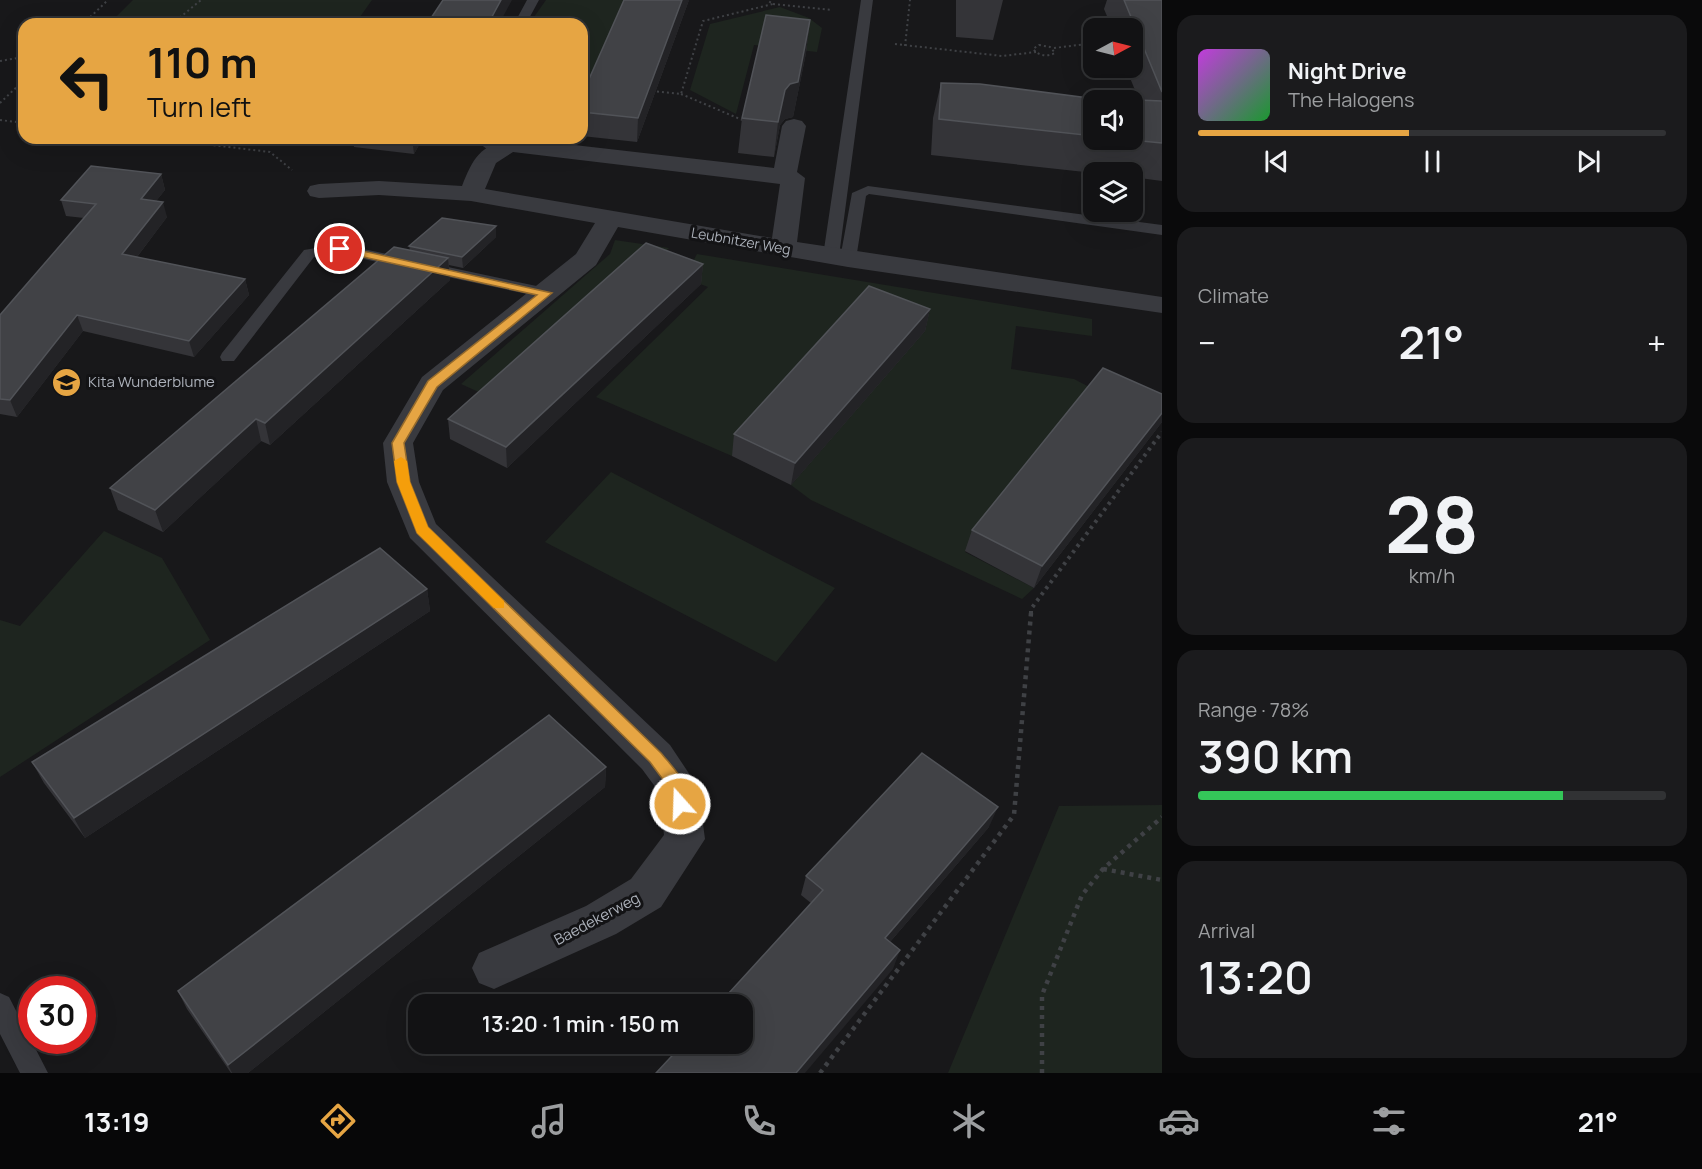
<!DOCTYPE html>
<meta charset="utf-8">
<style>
:root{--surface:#121214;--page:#1b1b1d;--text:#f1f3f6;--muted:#9c9ea0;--line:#313234;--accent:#e6a543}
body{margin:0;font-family:Manrope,sans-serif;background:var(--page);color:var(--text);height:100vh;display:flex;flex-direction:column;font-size:22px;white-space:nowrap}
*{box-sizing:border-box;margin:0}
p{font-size:20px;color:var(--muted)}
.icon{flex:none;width:33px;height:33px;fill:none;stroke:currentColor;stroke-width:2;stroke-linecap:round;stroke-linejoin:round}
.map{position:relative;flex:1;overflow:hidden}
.panel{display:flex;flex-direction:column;gap:15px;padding:15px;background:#0a0a0b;width:540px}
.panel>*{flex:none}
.banner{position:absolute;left:18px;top:18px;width:570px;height:126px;border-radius:18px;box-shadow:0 6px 24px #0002,0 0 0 2px var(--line);background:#e6a543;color:#111;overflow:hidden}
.needle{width:39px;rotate:83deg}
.tools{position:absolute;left:1083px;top:18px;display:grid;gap:12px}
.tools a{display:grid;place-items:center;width:60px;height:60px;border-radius:12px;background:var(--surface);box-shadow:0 6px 24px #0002,0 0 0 2px var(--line);font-size:30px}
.speed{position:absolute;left:18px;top:976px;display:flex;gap:12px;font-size:30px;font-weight:700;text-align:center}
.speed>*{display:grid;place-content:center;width:78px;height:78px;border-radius:50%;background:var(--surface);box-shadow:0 6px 24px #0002,0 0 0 2px var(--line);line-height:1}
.speed .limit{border:9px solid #d22;background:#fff;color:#111}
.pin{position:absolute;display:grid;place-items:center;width:51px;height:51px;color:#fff;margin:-26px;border:3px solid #fff;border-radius:50%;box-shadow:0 2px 6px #0007}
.me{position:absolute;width:66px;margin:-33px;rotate:340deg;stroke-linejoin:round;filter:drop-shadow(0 0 4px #0008)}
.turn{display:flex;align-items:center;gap:21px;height:126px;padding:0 30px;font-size:27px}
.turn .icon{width:78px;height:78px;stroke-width:2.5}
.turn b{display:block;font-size:42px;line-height:51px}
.big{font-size:45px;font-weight:600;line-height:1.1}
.panel .card{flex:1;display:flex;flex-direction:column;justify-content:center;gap:9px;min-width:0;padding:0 21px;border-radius:18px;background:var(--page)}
.panel .dial{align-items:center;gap:0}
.dial b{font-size:78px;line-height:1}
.song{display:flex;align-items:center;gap:18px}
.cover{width:72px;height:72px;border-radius:9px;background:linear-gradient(135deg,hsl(290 70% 55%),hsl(130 70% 35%))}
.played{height:6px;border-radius:3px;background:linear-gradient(90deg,var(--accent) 45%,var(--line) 45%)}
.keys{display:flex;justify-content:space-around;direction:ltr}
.heat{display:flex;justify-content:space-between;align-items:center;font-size:33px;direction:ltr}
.charge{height:9px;border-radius:4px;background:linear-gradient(90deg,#34c759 78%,var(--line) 0)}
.trip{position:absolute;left:408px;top:994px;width:345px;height:60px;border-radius:18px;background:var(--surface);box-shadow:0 6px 24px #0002,0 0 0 2px var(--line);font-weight:600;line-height:60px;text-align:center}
.dock{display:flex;height:96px;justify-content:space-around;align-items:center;background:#070708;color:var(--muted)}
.dock .icon{width:42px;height:42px}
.dock .active{color:var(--accent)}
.dock b{font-size:27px;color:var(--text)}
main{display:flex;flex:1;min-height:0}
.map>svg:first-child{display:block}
.green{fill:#1e251f}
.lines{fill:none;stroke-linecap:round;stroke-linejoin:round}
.path-far2{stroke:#3f4145;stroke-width:2;stroke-dasharray:2 3;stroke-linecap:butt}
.path-far1{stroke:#3f4145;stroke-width:4;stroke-dasharray:3 4.5;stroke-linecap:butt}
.path{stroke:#3f4145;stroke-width:4.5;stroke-dasharray:4 5;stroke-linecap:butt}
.lane{fill:#393a3f;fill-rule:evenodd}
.street{fill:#393a3f;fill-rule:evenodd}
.wall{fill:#343438;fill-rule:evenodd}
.shaded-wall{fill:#232326}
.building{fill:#414246;stroke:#515358;stroke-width:1.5}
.route{fill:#e6a543;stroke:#966b2c;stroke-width:1.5}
.slow{fill:#f59e0b}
.labels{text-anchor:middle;stroke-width:6;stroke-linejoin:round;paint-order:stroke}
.far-street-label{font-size:14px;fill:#abb0b9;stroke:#131315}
.poi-label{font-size:15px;fill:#abb0b9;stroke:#131315;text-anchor:start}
.street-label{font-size:15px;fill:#abb0b9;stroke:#131315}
</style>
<main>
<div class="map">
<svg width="1162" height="1073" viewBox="0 0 1162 1073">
<rect width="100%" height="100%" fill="#18181a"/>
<!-- green -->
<path class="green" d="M133,0H372L355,24H109Z
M546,0H633L600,80L582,78V24H529Z
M780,7L809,18L822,28L817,52L754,45L736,114L690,90L710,24Z
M615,240L669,248L659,258L691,265L697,254L1092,319V336L1016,326L1011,369L1074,379L1095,390L965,552L1034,588L1022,599L811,500L791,485L924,331L865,308L732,456L596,397L708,287L646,263L494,399L461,384L610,254Z
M611,472L835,588L776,662L545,542Z
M104,531L162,558L210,640L0,777V620L20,626Z
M1162,805V1073H948L1059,806Z"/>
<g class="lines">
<!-- path-far2 -->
<path class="path-far2" d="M773,4L832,10
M83,24L108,0
M172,24L201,0
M895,44L1002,56L1036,52
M1039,45L1050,47L1055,53C1047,57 1039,56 1033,49Z
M905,46L910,0
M1054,48L1094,43
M0,61L24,57
M582,85H591
M652,91L681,94L703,21L773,4L767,0
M681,94L747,122
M0,103L24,80
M0,120L24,123
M154,138L270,152L292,170"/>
<!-- path-far1 -->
<path class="path-far1" d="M1031,614V609L1162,432"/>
<!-- path -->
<path class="path" d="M1103,869L1162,880
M820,1073L1014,815L1031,613
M1042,1073V995L1082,895L1103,869L1162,817"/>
<!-- lane -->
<path class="lane" d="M527,0H539L526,24H514Z
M861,0H873L839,256L831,261L823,256Z
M472,138H488L503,149L501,152H491Z
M868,186L1162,225V235L869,194L866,196L856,259L853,262H843L840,259L852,193Z
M340,244L546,288L554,293L546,298L340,254L314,257L234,361H222L220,357L222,353L304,250Z
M0,993L9,997L48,1073H20L0,1034Z"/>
<!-- street -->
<path class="street" d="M794,119L802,121L806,126L797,172L805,178L797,242L1162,297V313L848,267L618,227L596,265L443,390L413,443L419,482L436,524L670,745L698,787L705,839L661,907L616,934L494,989L479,983L472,968L479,953L586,906L631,879L664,835L659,792L642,769L410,538L387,482L383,443L422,377L576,254L595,223L471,201L379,195L319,198L310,196L307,191L310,186L319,184L379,181L462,186C474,156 480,146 513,138L774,168L782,126L786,121ZM513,152L780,184L772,238L485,189L496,163Z"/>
</g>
<!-- wall -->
<path class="wall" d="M689,0L637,142L582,136V95Z
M956,0H1003L993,40L956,37Z
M1107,0H1162V181L1132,177V172L1094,173L931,155L933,118L941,83L1089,98L1139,100L1126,68H1132V28H1112L1104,9ZM1094,100L1132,140H1094Z
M810,20L806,53L793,117L785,119L780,125L774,157L738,153L742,118Z
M353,138H423L414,154L354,147Z
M161,174L165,190L156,201L167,217L137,257L245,279L249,295L194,357L83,331L17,417L0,414V315L84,218L66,216L61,200Z
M496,237L463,268L449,265L450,280L270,445L261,441L163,532L118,510L110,488L410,250L409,246Z
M703,264L701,284L507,468L450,439L448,419Z
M930,309L925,331L791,485L732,456L734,434Z
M1162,394V422L1034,588L965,551L972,530Z
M427,589L430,611L85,838L44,783L32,762Z
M606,767L605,787L248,1073H231L187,1009L178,991Z
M989,827L890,942L893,969L801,895L806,876Z"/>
<!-- shaded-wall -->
<path class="shaded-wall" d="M501,0H512L499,24H488Z
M682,0H689L637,142L638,118Z
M810,20L806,53L793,117L785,119L780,125L774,157L778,122L785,90L790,84Z
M412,138H423L414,154Z
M161,174L165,190L145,215L141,199Z
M163,202L167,217L127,270L122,254Z
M496,226V237L463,268L462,257Z
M448,258L450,280L270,445L265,423Z
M703,264L701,284L507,468L506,447Z
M245,279L249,295L194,357L189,341Z
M930,309L925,331L791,485L795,463Z
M77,315L83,331L17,417L10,400Z
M1162,413V422L1034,588L1042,566Z
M256,419L261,441L163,532L155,510Z
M427,589L430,611L85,838L74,818Z
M606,767L605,787L248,1073H232L228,1065Z
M998,807L989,827L877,957L885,938Z
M900,950L893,969L805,1073H796Z"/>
<!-- building -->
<path class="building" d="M443,0H501L488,24H427Z
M624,0H682L638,118L582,112V95Z
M1124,0H1162V92Z
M766,15L810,20L798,82L790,84L785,90L778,122L742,118Z
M941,83L980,84L1089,98L1162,101V143L1131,140H1132V100H1094V136L939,119Z
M91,166L161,174L141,199L163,202L122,254L245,279L189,341L77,315L10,400L0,399V315L96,204L61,200Z
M442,218L496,226L462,257L409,246Z
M646,243L703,264L506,447L448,419Z
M394,247L448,258L265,423L256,419L155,510L110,488Z
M869,286L930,309L795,463L734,434Z
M1103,368L1162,394V413L1042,566L972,530Z
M380,548L427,589L74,818L32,762Z
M549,715L606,767L228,1065L178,991Z
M922,753L998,807L885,938L900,950L796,1073H656L683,1044H742V1005H718L823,890L806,876Z"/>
<!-- route -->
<path class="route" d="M340,246L552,293L437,387L404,443L410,482L428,527L661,753C673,768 696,789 686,809H674L670,789L650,762L417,533L397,482L392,443L428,381L537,295L336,251V247Z"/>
<!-- slow -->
<path class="slow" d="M401,457L407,461L410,482L428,527L504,601V608H494L417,533L397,482L394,461Z"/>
<!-- icons -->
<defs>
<symbol id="school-disc" viewBox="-11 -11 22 22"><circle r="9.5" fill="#e6a543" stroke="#131315"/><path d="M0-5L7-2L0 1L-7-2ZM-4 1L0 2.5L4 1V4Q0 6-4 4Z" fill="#111"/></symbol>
</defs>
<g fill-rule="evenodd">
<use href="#school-disc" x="50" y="366" width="33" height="33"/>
</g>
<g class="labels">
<!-- far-street labels -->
<g class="far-street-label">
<text transform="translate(741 241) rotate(10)" y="5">Leubnitzer Weg</text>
</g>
<!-- poi labels -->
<g class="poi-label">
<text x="88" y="387">Kita Wunderblume</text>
</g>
<!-- street labels -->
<g class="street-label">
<text transform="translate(597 919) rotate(-28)" y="5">Baedekerweg</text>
</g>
</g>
</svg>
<div class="tools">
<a><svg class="needle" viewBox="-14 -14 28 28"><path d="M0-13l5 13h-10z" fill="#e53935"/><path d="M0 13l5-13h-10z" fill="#9c9ea0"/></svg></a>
<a><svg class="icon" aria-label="sound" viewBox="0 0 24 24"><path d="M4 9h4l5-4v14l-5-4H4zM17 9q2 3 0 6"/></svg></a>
<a><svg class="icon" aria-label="layers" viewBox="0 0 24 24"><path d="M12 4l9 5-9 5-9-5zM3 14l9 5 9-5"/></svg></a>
</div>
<div class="speed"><div class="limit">30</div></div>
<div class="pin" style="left:340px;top:249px;background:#d93025"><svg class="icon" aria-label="arrive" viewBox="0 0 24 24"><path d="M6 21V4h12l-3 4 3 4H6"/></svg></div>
<svg class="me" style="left:680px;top:804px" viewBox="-20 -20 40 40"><circle r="17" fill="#e6a543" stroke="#fff" stroke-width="3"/><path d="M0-11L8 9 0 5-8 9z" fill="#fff"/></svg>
<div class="trip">13:20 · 1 min · 150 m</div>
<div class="banner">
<div class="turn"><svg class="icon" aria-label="left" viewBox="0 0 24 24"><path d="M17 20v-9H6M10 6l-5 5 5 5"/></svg><div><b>110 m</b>Turn left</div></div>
</div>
</div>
<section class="panel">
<div class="card">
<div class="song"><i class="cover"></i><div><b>Night Drive</b><p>The Halogens</p></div></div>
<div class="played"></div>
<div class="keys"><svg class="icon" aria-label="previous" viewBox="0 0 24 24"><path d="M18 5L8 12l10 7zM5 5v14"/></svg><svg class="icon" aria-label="pause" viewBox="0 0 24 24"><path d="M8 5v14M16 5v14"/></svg><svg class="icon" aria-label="next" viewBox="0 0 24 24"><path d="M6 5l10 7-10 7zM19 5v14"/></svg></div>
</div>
<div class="card"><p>Climate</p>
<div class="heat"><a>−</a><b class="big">21°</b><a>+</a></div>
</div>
<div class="card dial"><b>28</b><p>km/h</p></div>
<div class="card"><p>Range · 78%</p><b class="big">390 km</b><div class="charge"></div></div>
<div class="card"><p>Arrival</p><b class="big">13:20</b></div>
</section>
</main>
<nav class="dock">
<b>13:19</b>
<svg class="icon active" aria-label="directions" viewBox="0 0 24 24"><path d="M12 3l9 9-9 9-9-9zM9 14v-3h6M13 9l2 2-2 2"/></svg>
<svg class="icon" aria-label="music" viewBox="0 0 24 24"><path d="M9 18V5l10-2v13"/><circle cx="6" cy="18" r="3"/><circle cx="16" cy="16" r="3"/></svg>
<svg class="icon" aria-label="phone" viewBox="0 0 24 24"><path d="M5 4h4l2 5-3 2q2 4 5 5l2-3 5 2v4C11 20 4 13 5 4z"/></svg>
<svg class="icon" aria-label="climate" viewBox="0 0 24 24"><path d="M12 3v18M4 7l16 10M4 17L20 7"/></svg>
<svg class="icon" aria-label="car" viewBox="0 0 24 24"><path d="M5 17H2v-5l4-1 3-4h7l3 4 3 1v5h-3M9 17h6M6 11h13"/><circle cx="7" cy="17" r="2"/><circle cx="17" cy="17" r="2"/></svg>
<svg class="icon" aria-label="filters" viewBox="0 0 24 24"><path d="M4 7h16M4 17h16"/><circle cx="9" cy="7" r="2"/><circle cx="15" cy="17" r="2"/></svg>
<b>21°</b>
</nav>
